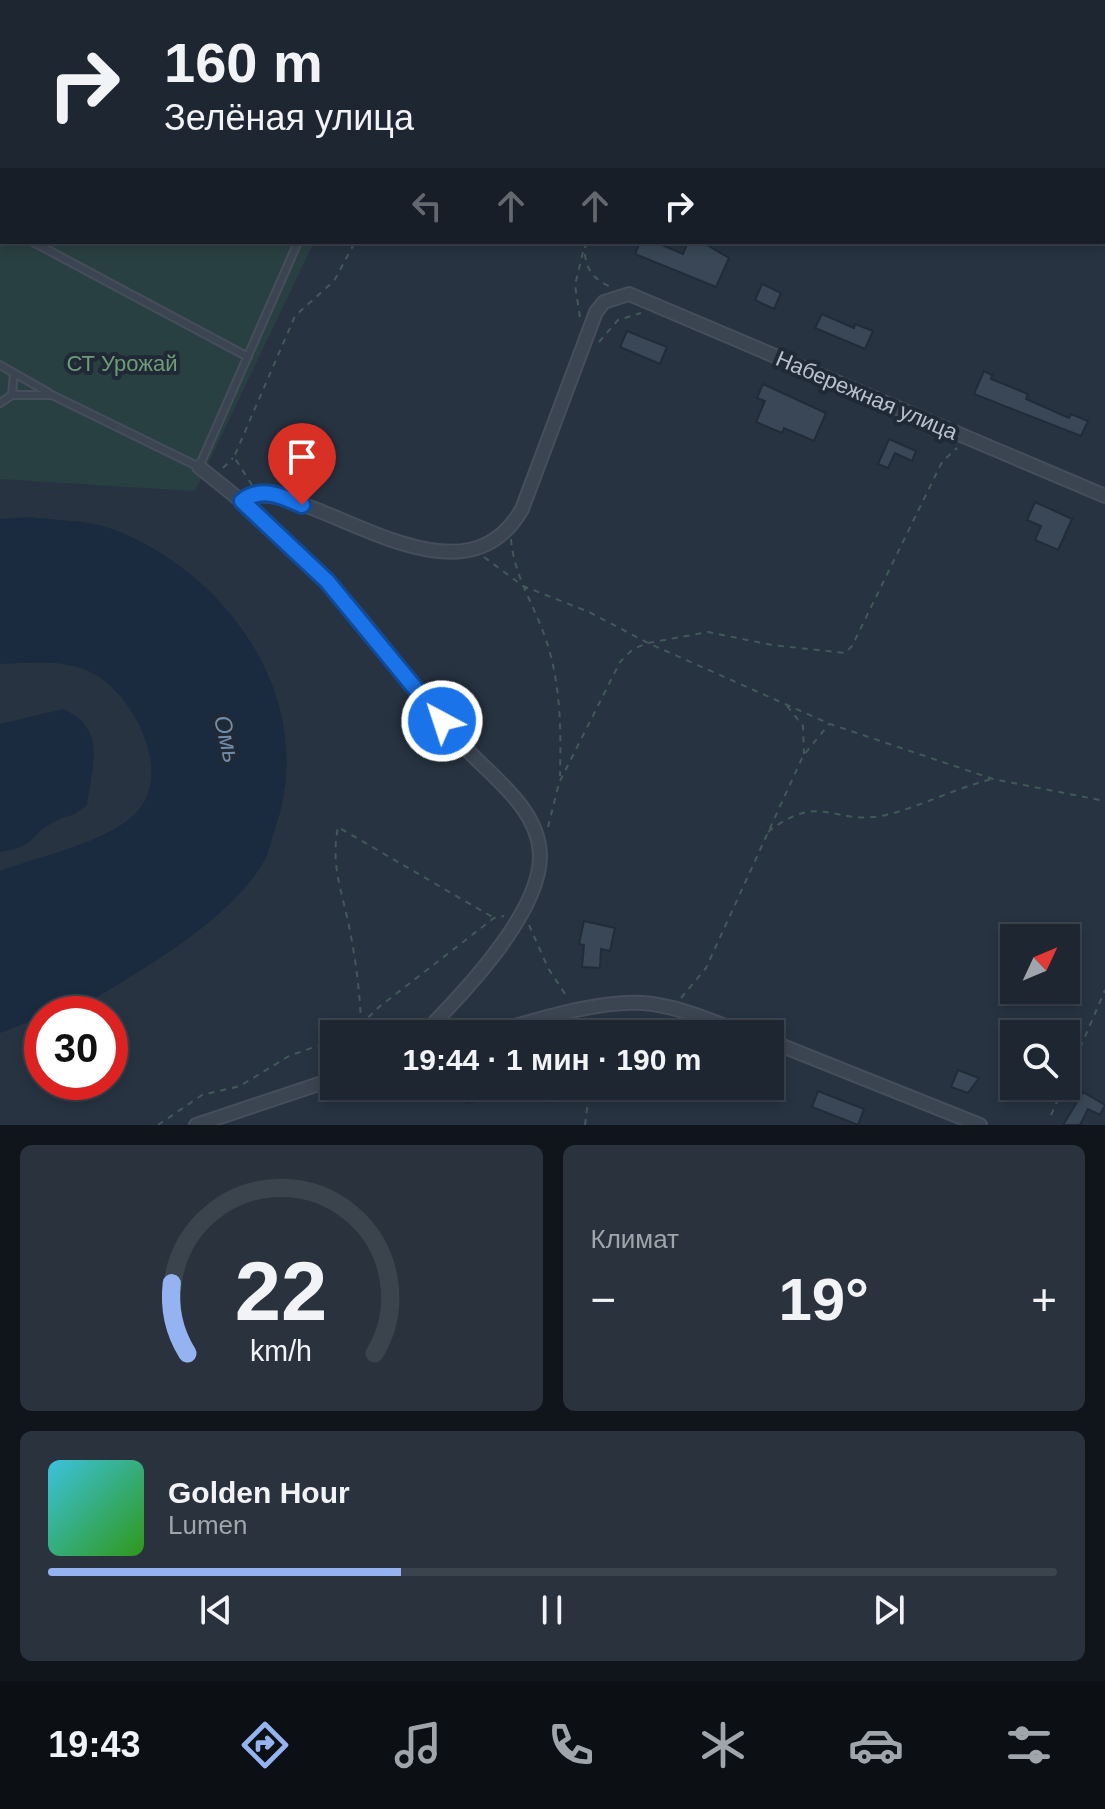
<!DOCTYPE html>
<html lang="ru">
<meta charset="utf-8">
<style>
:root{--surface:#1d2631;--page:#2a323d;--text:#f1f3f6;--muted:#a0a5ab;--line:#3b434d;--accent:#95b2f1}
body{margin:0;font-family:Helvetica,sans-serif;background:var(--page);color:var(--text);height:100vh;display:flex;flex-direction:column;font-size:30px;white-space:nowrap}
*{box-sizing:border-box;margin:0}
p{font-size:26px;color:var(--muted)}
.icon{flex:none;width:44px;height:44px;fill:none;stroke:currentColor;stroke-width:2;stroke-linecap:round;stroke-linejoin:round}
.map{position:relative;height:1125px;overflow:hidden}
.panel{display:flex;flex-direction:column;gap:20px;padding:20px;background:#10151b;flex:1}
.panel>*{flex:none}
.guide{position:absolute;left:0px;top:0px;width:1106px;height:244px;box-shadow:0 4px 12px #0003,0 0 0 2px var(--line);background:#1d2631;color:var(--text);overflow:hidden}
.needle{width:52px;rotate:46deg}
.controls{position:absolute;left:1000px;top:924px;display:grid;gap:16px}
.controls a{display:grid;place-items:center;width:80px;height:80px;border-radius:0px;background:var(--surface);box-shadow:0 4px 12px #0003,0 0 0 2px var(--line);font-size:40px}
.speed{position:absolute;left:24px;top:996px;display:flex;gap:16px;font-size:40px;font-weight:700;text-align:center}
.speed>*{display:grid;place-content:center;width:104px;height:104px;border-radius:50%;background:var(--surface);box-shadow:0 4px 12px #0003,0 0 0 2px var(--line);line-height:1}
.speed .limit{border:12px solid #d22;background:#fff;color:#111}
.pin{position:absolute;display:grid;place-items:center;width:68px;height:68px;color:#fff;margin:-82px -34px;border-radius:50% 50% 50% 0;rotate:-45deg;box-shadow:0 0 8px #0007}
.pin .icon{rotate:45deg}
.me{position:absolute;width:88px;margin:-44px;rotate:320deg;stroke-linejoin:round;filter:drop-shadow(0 0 6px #0008)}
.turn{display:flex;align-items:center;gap:28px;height:168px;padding:0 32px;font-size:36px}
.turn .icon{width:104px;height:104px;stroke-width:2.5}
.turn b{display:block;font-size:56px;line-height:68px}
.lanes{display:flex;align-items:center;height:76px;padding:0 32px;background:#0003;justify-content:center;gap:40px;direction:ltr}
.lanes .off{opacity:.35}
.big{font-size:60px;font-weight:800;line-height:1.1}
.panel .tile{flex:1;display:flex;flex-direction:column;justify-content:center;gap:12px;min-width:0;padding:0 28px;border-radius:12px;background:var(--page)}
.panel .dial{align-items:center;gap:0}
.dial svg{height:208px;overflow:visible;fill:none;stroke:var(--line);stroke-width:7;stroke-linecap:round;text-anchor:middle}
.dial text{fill:var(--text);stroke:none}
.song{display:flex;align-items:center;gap:24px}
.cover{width:96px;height:96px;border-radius:12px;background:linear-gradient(135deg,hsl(190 70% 55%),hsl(110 70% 35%))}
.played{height:8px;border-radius:4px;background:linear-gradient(90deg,var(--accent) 35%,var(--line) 35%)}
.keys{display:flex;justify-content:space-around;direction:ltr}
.heat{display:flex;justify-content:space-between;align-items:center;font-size:44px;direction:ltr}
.panel .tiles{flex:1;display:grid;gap:20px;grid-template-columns:1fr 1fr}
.tile:last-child{grid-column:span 2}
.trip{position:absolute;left:320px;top:1020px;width:464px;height:80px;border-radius:0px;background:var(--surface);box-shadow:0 4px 12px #0003,0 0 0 2px var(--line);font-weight:800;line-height:80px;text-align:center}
.menu{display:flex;height:128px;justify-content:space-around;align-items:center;background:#0c0f14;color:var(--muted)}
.menu .icon{width:56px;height:56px}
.menu .current{color:var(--accent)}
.menu b{font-size:36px;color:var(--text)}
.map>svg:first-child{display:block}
.green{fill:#294042}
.water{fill:#1a2b3f}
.building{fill:#394756;stroke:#222c38;stroke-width:2}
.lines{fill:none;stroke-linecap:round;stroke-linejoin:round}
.lane-casing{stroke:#454e5a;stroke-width:10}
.street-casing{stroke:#454e5a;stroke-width:16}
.path{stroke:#425959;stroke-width:2;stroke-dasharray:6 6;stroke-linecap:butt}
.lane{stroke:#3b4551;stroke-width:6}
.street{stroke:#3b4551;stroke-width:12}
.route-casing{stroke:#114b97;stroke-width:20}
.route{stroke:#1a73e8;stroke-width:14}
.labels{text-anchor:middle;stroke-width:8;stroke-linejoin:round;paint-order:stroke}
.park-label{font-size:22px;fill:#709b78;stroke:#202a36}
.street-label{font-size:22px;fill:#b8c0cb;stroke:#202a36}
.water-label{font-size:24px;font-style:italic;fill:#728ca8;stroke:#202a36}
</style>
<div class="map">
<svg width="1105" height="1125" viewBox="0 0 1105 1125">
<rect width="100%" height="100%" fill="#273341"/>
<!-- green -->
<path class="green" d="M0,0H429L2,2V242H314L195,491L0,479Z"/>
<!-- water -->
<path class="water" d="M31,517C58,521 90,520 115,530C232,576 319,704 275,829C271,840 269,854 263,863C239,904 186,942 146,967C116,985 78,1014 42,1014V1017L0,1033V871C37,857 108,842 136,813C173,774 136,699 96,675C67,658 32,663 0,664V519Z
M63,709C108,729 92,764 87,805C70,820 70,813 54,822C27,835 40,846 0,852V724Z"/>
<!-- building -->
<path class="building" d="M640,242H655L683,254L688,242H702L729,258L716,287L635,254Z
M762,284L781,293L774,309L755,300Z
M822,314L854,328L855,324L873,331L865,349L815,328Z
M627,331L667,347L660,364L620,347Z
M984,371L992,375L991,379L1028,394L1026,399L1069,418L1071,414L1088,421L1081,436L974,394Z
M763,384L826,413L814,441L784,428L782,433L756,422L765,401L757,398Z
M889,439L916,451L912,461L895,453L888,468L878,464Z
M1035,502L1072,519L1058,550L1035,540L1041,526L1027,520Z
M584,921L615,928L610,951L601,949L600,968L582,967L584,945L579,944Z
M958,1070L979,1078L968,1093L951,1087Z
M496,1086H569L571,1100L547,1102L545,1090L517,1099L515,1094L466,1103L464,1091Z
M818,1091L864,1109L858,1125L812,1107Z
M1083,1092L1105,1105L1100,1115L1088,1109L1080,1125H1063Z"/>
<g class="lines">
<defs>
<path id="lane" d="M380,0L384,2
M83,2L87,0
M137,2L138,0
M410,2L411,0
M0,50L2,49
M0,225L2,226
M33,242L248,357
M0,365L49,393
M12,395L14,373
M0,403L12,395H52L199,467L298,242"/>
<path id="street" d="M199,467C244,502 287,539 326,580C374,629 412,687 457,739C486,773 538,805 540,854C542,912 462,995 423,1034
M242,501C295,464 456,625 522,509L596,312L604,302L629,294L1105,496
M486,1034C532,1022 595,1000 642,1003C678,1005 714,1023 748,1034
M770,1041L980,1125
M196,1125L334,1079"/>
</defs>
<!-- lane casing -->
<use href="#lane" class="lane-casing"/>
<!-- street casing -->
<use href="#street" class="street-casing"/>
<!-- path -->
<path class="path" d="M524,2L527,0
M546,2L547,0
M586,242C582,262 590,278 609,286
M580,317L575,285L584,248
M599,342L618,320L641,313
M223,468L233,458
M252,485L234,457L295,316L334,281L355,242
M511,539C514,578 537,609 548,646C561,689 561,732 560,776
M484,557L523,586L589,612L648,643L830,724L993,779L1105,801
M787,706L803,726L804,754
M560,781L620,662L633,649L648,643L708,632L772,645L845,653L852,646L942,462L957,448
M548,827L559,783
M768,832C822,790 833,827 886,815C922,806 956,788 992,779
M529,925L548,968L567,997
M681,998L706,968L803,756L829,724
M577,1022L581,1034
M361,1025C360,993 356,962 350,931C343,894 330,865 338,827L494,918
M351,1034L379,1007L494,918L504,916
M1066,1081L1105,990
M1051,1115L1064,1086
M158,1125L202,1095L240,1086L289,1056L334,1040
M585,1125L590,1086"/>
<!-- lane -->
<use href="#lane" class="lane"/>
<!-- street -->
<use href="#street" class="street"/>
</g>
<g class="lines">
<defs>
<path id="route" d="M302,505C282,496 262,486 242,501L327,581L442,721"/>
</defs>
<!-- route casing -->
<use href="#route" class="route-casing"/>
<!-- route -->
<use href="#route" class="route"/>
</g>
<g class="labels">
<!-- park labels -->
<g class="park-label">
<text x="122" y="371">СТ Урожай</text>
</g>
<!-- street labels -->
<g class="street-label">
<text transform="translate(867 395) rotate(23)" y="8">Набережная улица</text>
</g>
<!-- water labels -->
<g class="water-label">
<text transform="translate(227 739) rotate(77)" y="8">Омь</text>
</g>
</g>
</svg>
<div class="controls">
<a><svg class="needle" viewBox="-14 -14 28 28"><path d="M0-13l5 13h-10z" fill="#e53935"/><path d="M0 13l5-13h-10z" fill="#a0a5ab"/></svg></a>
<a><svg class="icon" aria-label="search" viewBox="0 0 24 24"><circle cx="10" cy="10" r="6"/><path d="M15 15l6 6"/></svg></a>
</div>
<div class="speed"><div class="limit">30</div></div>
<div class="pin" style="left:302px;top:505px;background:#d93025"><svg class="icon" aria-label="arrive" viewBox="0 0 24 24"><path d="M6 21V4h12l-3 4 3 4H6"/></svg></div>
<svg class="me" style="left:442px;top:721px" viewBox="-20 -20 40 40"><circle r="17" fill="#1a73e8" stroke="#fff" stroke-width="3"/><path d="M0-11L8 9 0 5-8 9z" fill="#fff"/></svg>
<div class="trip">19:44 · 1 мин · 190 m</div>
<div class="guide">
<div class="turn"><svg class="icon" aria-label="right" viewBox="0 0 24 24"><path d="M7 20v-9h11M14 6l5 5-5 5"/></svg><div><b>160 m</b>Зелёная улица</div></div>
<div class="lanes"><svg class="icon off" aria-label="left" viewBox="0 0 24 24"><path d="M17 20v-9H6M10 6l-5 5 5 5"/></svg><svg class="icon off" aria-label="ahead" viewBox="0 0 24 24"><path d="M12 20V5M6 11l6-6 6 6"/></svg><svg class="icon off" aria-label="ahead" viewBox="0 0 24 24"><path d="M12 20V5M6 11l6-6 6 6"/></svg><svg class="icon" aria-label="right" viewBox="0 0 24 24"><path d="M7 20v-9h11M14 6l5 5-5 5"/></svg></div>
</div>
</div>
<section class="panel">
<div class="tiles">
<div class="tile dial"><svg viewBox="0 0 100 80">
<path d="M14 69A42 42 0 1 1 86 69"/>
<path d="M14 69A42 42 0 0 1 8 42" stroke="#95b2f1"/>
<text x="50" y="56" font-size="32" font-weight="700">22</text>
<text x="50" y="72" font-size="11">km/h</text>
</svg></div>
<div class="tile"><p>Климат</p>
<div class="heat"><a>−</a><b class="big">19°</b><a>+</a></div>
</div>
<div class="tile">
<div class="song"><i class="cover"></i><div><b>Golden Hour</b><p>Lumen</p></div></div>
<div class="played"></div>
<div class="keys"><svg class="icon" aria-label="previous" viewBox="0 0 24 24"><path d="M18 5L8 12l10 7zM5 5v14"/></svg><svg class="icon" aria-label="pause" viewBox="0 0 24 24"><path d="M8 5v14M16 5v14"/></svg><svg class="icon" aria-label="next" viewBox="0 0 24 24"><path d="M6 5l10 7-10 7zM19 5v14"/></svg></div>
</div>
</div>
</section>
<nav class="menu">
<b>19:43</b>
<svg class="icon current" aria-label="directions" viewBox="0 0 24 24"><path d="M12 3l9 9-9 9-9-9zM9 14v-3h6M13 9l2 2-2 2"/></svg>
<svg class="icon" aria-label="music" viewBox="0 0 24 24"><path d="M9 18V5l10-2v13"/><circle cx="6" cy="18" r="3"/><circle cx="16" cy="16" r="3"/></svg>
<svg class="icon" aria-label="phone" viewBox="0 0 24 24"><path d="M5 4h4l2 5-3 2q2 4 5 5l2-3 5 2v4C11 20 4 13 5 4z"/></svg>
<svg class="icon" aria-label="climate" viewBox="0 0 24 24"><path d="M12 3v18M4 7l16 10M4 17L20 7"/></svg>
<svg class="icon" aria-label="car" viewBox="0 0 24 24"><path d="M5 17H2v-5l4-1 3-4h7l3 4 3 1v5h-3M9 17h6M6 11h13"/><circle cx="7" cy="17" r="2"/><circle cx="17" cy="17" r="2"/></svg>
<svg class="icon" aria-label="filters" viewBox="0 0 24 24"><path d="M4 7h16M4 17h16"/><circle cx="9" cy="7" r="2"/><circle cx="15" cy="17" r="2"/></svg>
</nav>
